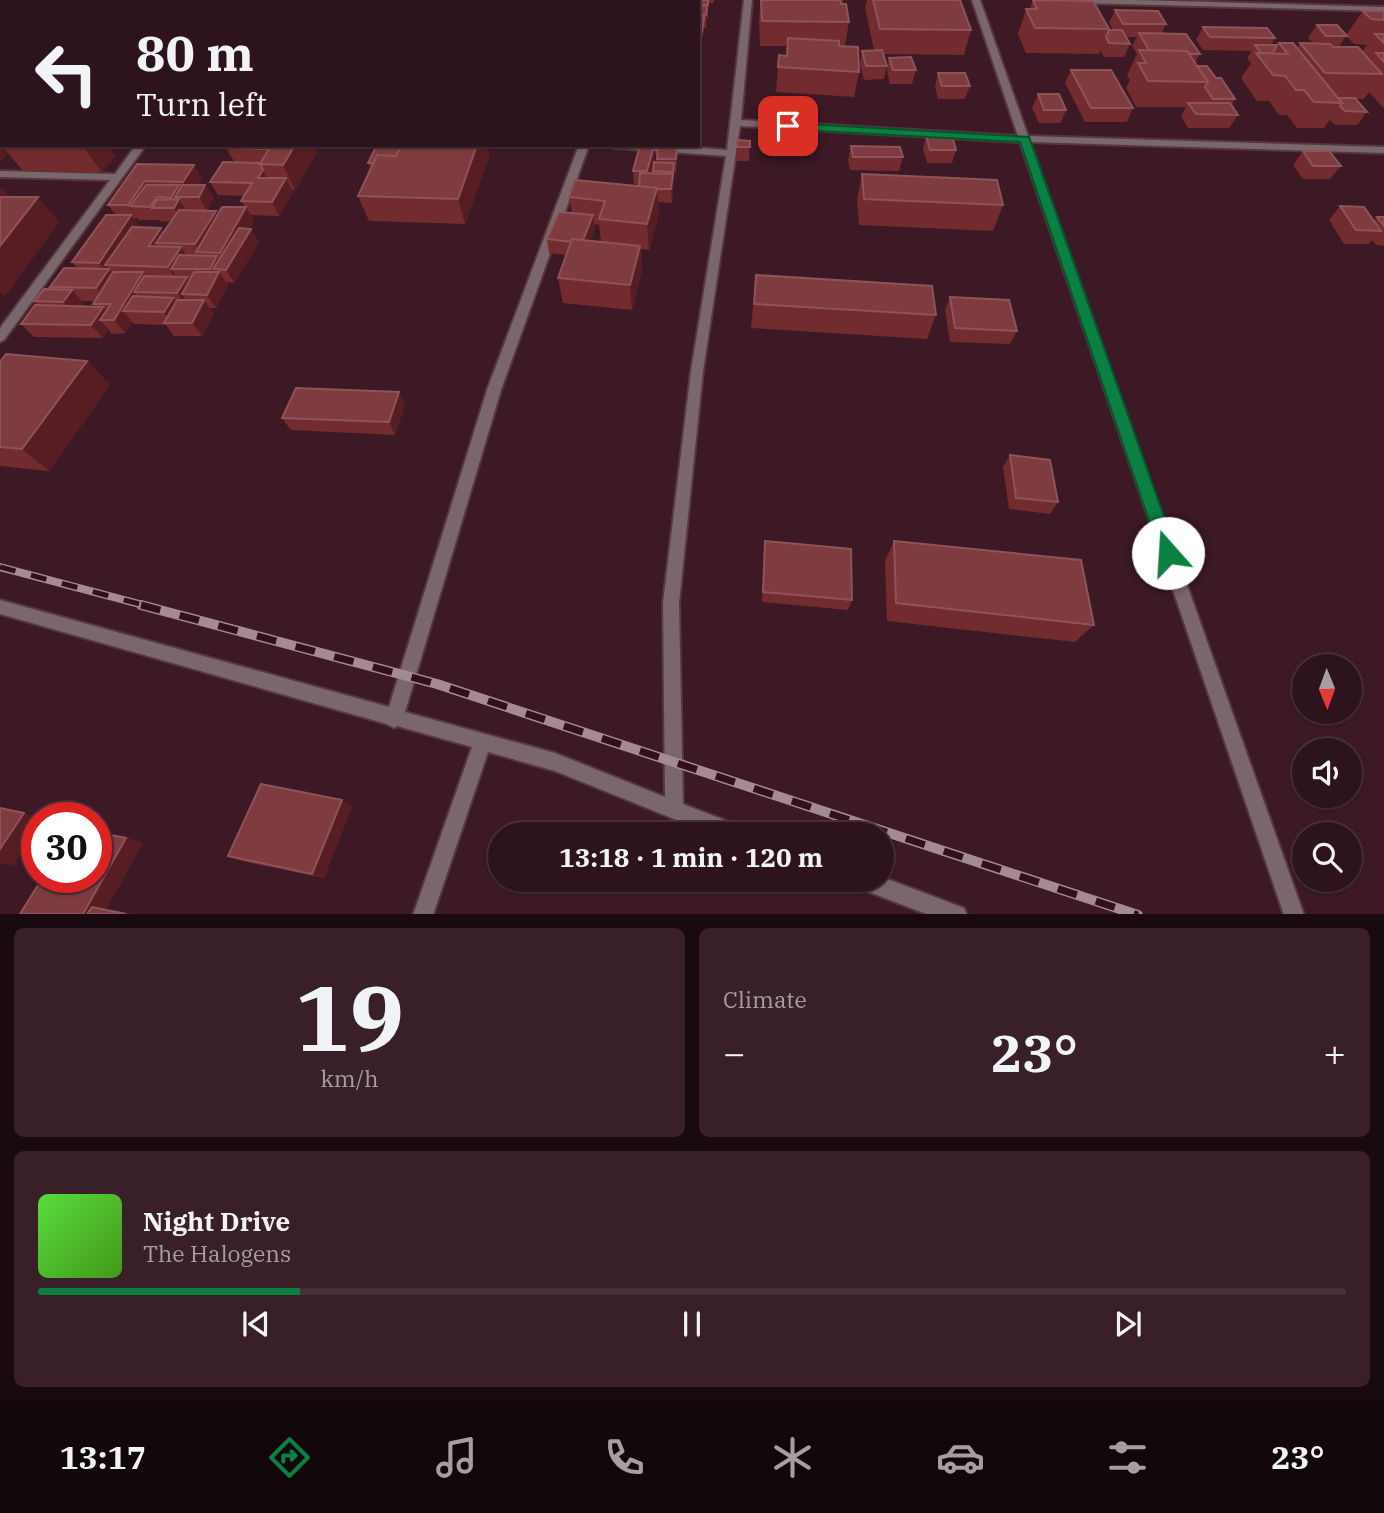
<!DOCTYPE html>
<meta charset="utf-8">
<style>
:root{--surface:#2d131b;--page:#392028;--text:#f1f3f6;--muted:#a79ea3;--line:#48323a;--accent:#0b8043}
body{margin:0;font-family:"IBM Plex Serif",serif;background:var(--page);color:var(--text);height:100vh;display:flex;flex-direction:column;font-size:26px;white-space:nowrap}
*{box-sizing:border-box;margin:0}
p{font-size:23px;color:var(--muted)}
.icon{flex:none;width:38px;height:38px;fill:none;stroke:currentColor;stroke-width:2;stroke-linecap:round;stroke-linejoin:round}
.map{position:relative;height:914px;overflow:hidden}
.drawer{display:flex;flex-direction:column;gap:14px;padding:14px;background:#190a0f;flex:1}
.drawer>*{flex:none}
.banner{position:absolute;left:0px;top:0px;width:700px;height:147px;box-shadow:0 2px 5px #0004,0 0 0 2px var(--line);background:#2d131b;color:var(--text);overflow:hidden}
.needle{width:46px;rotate:179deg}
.controls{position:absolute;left:1292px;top:654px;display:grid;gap:14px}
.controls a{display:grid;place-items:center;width:70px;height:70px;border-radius:50%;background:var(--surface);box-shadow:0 2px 5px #0004,0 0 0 2px var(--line);font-size:35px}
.speed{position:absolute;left:21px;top:802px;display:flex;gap:14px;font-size:35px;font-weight:700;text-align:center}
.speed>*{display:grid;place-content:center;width:91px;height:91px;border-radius:50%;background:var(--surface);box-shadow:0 2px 5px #0004,0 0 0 2px var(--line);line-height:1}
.speed .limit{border:10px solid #d22;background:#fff;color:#111}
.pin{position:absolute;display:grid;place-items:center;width:60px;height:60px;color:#fff;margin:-30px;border-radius:14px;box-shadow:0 4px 10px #0006}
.me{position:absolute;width:77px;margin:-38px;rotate:341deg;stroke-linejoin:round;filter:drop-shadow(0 0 5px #0008)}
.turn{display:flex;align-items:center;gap:24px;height:147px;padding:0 21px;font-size:32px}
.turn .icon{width:91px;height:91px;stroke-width:2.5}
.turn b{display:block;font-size:49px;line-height:60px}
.big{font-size:52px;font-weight:800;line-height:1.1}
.drawer .tile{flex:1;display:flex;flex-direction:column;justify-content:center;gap:10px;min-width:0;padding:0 24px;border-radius:10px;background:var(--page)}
.drawer .dial{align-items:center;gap:0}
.dial b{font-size:91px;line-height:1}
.song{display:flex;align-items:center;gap:21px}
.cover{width:84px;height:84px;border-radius:10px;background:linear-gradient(135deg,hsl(110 70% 55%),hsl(100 70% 35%))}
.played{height:7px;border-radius:4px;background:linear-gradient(90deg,var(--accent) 20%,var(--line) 20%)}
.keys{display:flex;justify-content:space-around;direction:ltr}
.heat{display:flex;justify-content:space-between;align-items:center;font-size:38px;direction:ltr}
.drawer .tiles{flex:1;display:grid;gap:14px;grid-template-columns:1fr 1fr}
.tile:last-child{grid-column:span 2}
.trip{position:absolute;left:488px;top:822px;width:406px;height:70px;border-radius:35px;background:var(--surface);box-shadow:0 2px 5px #0004,0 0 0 2px var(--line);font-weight:800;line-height:70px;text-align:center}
.menu{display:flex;height:112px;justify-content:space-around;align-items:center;background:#12080b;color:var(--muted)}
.menu .icon{width:49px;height:49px}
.menu .selected{color:var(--accent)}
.menu b{font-size:32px;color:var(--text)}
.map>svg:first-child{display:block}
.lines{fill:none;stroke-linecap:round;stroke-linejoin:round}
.minor-casing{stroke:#573640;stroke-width:4}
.minor{fill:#7a676c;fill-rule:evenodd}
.rail-far1-casing{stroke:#a68a92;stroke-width:8}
.rail-casing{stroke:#a68a92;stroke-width:10}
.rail-far1{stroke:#31101b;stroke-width:5;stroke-dasharray:16;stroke-linecap:butt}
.rail{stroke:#31101b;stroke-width:7;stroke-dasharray:20;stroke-linecap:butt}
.wall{fill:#722b2f;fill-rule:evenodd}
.shaded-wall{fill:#571d23}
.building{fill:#7e3c41;stroke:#8e5358;stroke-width:2}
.route{fill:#0b8043;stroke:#07532c;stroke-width:2}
</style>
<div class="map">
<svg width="1384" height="915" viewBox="0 0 1384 915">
<rect width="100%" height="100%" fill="#3c1924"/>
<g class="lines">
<defs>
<path id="minor" d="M239,0H247L238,2Z
M626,0H634V2H626Z
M744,0H752L741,120L1018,136L972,0H980L1028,136L1384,147V153L1030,142L1304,915H1284L1020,142L740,126L703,371L679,603L683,804L745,828L747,835H714L555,771L488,752L433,915H413L472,747L397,726L394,728L387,724L0,614V600L389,707L487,390L579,145H589L501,390L405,712L555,753L665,797L663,603L691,371L726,156L614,148L609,145H662L727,150Z
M1039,0H1136L1384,7V11L1043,2Z
M136,145H146L4,340L0,342V328L110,180L0,177V171L115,174Z
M882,877L964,908L967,915H929L856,887L853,880H882Z"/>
</defs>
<!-- minor casing -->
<use href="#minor" class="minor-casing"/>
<!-- minor -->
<use href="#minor" class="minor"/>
<defs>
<path id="rail-far1" d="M0,567L147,606"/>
<path id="rail" d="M141,605L437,684L1138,915"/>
</defs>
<!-- rail-far1 casing -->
<use href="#rail-far1" class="rail-far1-casing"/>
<!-- rail casing -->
<use href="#rail" class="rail-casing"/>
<!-- rail-far1 -->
<use href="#rail-far1" class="rail-far1"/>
<!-- rail -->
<use href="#rail" class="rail"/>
</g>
<!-- wall -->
<path class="wall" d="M0,0H233L232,1L195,2H0Z
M281,0H401V2H314Z
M475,0H552V2H476Z
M661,0H714V3H708V18H707L706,28H704L701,45H698V2H639Z
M761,0H843V4L849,22L845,46L859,72L854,97L776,92L779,55L786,56L787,46H760L759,20Z
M867,0H960L971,30L964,55L883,54L887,66L884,79L864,80L860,64L862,51L874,50L865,8Z
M1033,0L1093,1L1109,30H1113L1109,23L1115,10L1166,24L1162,33L1200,54L1195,62L1197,66L1216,78L1235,99L1231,106L1238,115L1229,128H1188L1181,116L1186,107H1136L1126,88L1130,80L1127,75L1137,54L1132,46L1137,37H1126L1130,44L1124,57H1104L1100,50L1099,54L1026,53L1018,34L1026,9H1030Z
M1363,11H1384V109L1369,92L1364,99H1356L1367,112L1357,125H1335L1330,120L1324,128H1297L1287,115H1279L1269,101H1257L1241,78L1251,63L1247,58L1252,51L1203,50L1196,40L1203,27L1275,38L1271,45H1277L1279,43L1297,48L1300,43H1313L1308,38L1317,25L1346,35ZM1346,36L1354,44L1367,45L1362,52L1339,47Z
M889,58L916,70L912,84H890L887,71Z
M1071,70L1133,108L1127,122H1085L1065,83Z
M938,73L970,86L965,99H938L935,86Z
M1038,94L1066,110L1061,123H1039L1032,108Z
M926,135L956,150L952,163H927L923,149Z
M737,140L750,141L749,161H736Z
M2,145H108L115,156L102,173L23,171L8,153L0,162Z
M321,145L295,190H292L293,192L279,216L250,215L254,221L249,229H251L259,242L234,283L226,282L228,285L216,308H210L214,314L202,336H174L166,325L134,324L132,322L125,333L112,334L108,329L103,338L34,337L21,324L38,305L34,301L52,289L50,287L77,268L72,262L116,215L108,205L137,164L202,178L198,185H205L214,198L207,210L216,211L218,213L245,207L241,201L244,196L218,195L210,182L235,163L226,148ZM138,218L139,220H160L161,222L171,221L164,232L161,228H140L134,219ZM82,301H95L93,304L95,307L81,306L84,303Z
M658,145L677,158L676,173H674L672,203L658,202L659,213L649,250L641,249L642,271L632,310L563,303L558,278L566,255L549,253L547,239L572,213L569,197L639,186V185L634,184L633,171L655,159L654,162H657ZM595,224L599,225L601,242L590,241L595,229Z
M851,146L903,157L899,171L850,170L848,160Z
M1303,151L1341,166L1330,179H1303L1293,165Z
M490,154L465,224L369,221L358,196L371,169L368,163Z
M862,174L1003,205L993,231L859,225L857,200Z
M1340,206L1374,221L1377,217H1384V246L1376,245L1372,240L1369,244H1344L1329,220Z
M756,275L936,315L927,339L751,328Z
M950,297L1017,331L1010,344L950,342L945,310Z
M87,361L110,385L49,471L0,466V362Z
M399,392L405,405L395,435L291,430L282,418Z
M1010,455L1058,502L1050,514L1009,509L1003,467Z
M765,541L852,600L848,610L762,602L764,552Z
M894,541L1094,625L1075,642L887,621L885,561Z
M352,806L324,878L242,861L228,856Z
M126,838L143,843L106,909L132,914H20Z"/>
<!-- shaded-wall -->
<path class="shaded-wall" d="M55,0H87L88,2H53Z
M163,0H180V2H161Z
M388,0H401V2H387Z
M707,6V19L706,28V15Z
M0,139L2,141V145L8,153L0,162Z
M85,145H108L115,156L102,173L84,147Z
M295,145H321L295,190L283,165Z
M477,145H487L490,154L465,224L458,199Z
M654,146L655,159L648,185L647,171Z
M194,165L202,178L192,196L183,182Z
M263,170L270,184L258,178Z
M673,174V187L672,203L671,189Z
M286,178L293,192L279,216L272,202Z
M145,181L154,195L130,206L138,219L128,205Z
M179,185L187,197H175L178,201L179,199L188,213L183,221L174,208L176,205L171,198Z
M205,185L214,198L207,211L199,197Z
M2,187L14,201L0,205V190Z
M657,188L659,213L649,250L647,224Z
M38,197L59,222L5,297L0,292V246Z
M246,207L254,221L235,255L251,229L259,242L234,283L226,270L228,266L220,253Z
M216,211L224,224L200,252L195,244Z
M131,215L141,229L105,265L120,282L107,302L96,288L107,273L99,263Z
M593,215L595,229L584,257L582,244Z
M161,228L170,242L156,243L163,253L149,246Z
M640,246L642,271L632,310L630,285Z
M181,247L190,260L171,269L178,279L177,281L168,267Z
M217,256L226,270L213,269L217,275L219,272L228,285L216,308L207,295L216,278L210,269Z
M143,272L153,286L134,292L143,304L123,311L132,322L125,333L114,320Z
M187,277L196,291L182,294L189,304L187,307L177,293Z
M72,290L84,303L75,315L63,302Z
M173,298L183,311L172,323L164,312Z
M204,300L214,314L202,336L192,323Z
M103,307L114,320H100L108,329L103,338L91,325Z
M87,361L110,385L49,471L22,449Z
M399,392L405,405L395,435L389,422Z
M342,800L352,806L324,878L312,874Z
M24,813L40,817H37V828L13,866L0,864V849Z
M126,838L143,843L106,909L92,907L103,914H83Z"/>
<!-- building -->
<path class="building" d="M4,0H55L53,2H2Z
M68,0H163L161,2H66Z
M281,0H306V2H280Z
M335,0H388L387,2H334Z
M640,0H657V2H639Z
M661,0H691V2H660Z
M695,0H708V5H700L707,6L706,15H698V2H695Z
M761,0H840L841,4H846L849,22L762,21Z
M873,0H960L971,30L880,29Z
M1033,0L1093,1L1109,29L1035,28L1026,9H1037Z
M1115,10L1158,11L1166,24H1123Z
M1363,11H1384V20L1371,19Z
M698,17H704L702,32H698Z
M1317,25H1337L1347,36H1326Z
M1203,27L1267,28L1275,38L1210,37Z
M1109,30H1122L1130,44L1109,43L1106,37Z
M1139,33L1186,34L1200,54H1189L1187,51L1149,50Z
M1375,34H1384V43Z
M788,38L839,41V46L858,47L859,72L778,67L779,55L787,56Z
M1279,43H1293L1342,103L1314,102L1304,90H1296L1285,76L1273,75L1256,53L1288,54Z
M1300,43L1330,44L1333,47H1358L1382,74L1325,73Z
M1255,45H1277L1273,53H1261Z
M882,50L887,66H866L862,51Z
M1139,50L1187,51L1208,82L1148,81L1138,63H1146Z
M1376,53H1384V62Z
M911,57L916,70H893L889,58Z
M1197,66H1207L1216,78H1221L1235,99H1213L1205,87L1208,82Z
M1071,70H1111L1133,108H1091Z
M938,73H965L970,86H942Z
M1038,94H1059L1066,110H1044Z
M1339,98H1355L1367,112L1345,111L1340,106L1342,103Z
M1188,103H1230L1238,115L1196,114Z
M926,135H952L956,150H930Z
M737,140L750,141V147H737Z
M2,145H86L84,147Z
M228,145H295L283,165L260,164L269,149L226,148Z
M377,145H430L429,147L401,146L396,156L377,155L374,163H368Z
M430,145H477L458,199L358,196L377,155L396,156L401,146L430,147Z
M640,145L654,146L647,171H633Z
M658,145H677L676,159H657Z
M851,146L900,147L903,157H853Z
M1303,151H1329L1341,166H1313Z
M223,162L260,163L263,170L258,178H286L272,202L241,201L252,183L210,182Z
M654,162L674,163L673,172L653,171Z
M137,164L194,165L183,182L145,181L128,205H108Z
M640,173L673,174L671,189H657V188L639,186Z
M862,174L997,180L1003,205L864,199Z
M575,180L657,188L647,224L599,219L605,201L569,197Z
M146,185H179L171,198L157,197L150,207L130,206Z
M182,185H205L199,197H175Z
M0,197H38L0,246Z
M179,199L174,208H152L157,200Z
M1340,206L1364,207L1381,231L1356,230Z
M222,207H246L220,253L196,252Z
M179,210L216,211L195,244L156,243Z
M559,212L593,215L583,240L572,239L571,242L547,239Z
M106,215H131L99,263L72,262Z
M1377,217H1384V226Z
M132,227L161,228L149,246L181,247L168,267L105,265Z
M239,228L251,229L226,270L213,269Z
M572,239L640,246L630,285L558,278Z
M179,255L217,256L210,269H171Z
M64,268L109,269L96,288L50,287Z
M113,272H143L114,320H100L111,304H93Z
M194,272H219L207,295L182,294Z
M756,275L932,286L936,315L754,304Z
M144,276L187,277L177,293L134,292Z
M44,289L72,290L63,302L34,301Z
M133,296L173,298L164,312L123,311Z
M950,297L1009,300L1017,331L955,328Z
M177,300H204L192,323H164Z
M35,305L103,307L91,325L21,324Z
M6,354L87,361L22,449L0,447V362Z
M296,388L399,392L389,422L282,418Z
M1010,455L1050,460L1058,502L1016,498Z
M765,541L851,549L852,600L763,592Z
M894,541L1081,560L1094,625L896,603Z
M261,784L342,800L312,874L228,856Z
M0,808L24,813L0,849Z
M96,832L126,838L83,914H20L43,877H96Z
M92,907L126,914H87Z"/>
<!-- route -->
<path class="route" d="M788,123L1029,137L1177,553L1174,558L1168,560L1162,558L1160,553L1020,142L784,129V124Z"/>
</svg>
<div class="controls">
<a><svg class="needle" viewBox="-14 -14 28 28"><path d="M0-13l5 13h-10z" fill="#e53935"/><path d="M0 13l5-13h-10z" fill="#a79ea3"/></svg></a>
<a><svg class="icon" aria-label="sound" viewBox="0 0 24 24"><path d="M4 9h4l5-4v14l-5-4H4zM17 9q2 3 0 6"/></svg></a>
<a><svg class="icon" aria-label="search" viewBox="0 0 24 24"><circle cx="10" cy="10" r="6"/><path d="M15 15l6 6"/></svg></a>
</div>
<div class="speed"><div class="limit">30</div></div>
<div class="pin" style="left:788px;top:126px;background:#d93025"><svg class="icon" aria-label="arrive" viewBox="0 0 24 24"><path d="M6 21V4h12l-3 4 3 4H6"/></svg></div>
<svg class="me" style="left:1168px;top:553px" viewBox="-20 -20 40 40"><circle r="19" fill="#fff"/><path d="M0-13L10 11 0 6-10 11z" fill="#0b8043"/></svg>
<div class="trip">13:18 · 1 min · 120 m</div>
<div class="banner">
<div class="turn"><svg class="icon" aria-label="left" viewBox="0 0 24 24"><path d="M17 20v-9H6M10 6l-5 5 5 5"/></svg><div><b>80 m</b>Turn left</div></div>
</div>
</div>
<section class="drawer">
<div class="tiles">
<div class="tile dial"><b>19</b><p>km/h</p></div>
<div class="tile"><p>Climate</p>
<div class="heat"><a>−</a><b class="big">23°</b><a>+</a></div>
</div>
<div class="tile">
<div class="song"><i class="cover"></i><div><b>Night Drive</b><p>The Halogens</p></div></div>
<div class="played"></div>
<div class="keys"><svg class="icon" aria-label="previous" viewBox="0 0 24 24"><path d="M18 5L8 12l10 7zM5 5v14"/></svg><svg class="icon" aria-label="pause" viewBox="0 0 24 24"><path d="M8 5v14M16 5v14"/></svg><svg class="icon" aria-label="next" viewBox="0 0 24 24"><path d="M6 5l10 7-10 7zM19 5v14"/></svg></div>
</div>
</div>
</section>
<nav class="menu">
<b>13:17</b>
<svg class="icon selected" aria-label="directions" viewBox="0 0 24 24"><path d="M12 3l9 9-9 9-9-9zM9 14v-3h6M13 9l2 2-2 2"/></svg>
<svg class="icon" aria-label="music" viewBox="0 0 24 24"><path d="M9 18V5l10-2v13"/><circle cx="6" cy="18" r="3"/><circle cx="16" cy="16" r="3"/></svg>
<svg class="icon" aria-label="phone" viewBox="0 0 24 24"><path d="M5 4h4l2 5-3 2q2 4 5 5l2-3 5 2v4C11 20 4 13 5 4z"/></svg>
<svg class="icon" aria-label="climate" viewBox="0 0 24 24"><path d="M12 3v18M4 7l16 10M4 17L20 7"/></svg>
<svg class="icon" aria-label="car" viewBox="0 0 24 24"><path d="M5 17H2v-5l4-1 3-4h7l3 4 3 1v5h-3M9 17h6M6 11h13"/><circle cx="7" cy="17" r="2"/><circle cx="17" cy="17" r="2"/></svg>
<svg class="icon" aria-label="filters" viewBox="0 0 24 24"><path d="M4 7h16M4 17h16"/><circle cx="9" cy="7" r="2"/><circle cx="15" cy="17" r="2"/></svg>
<b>23°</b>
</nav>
